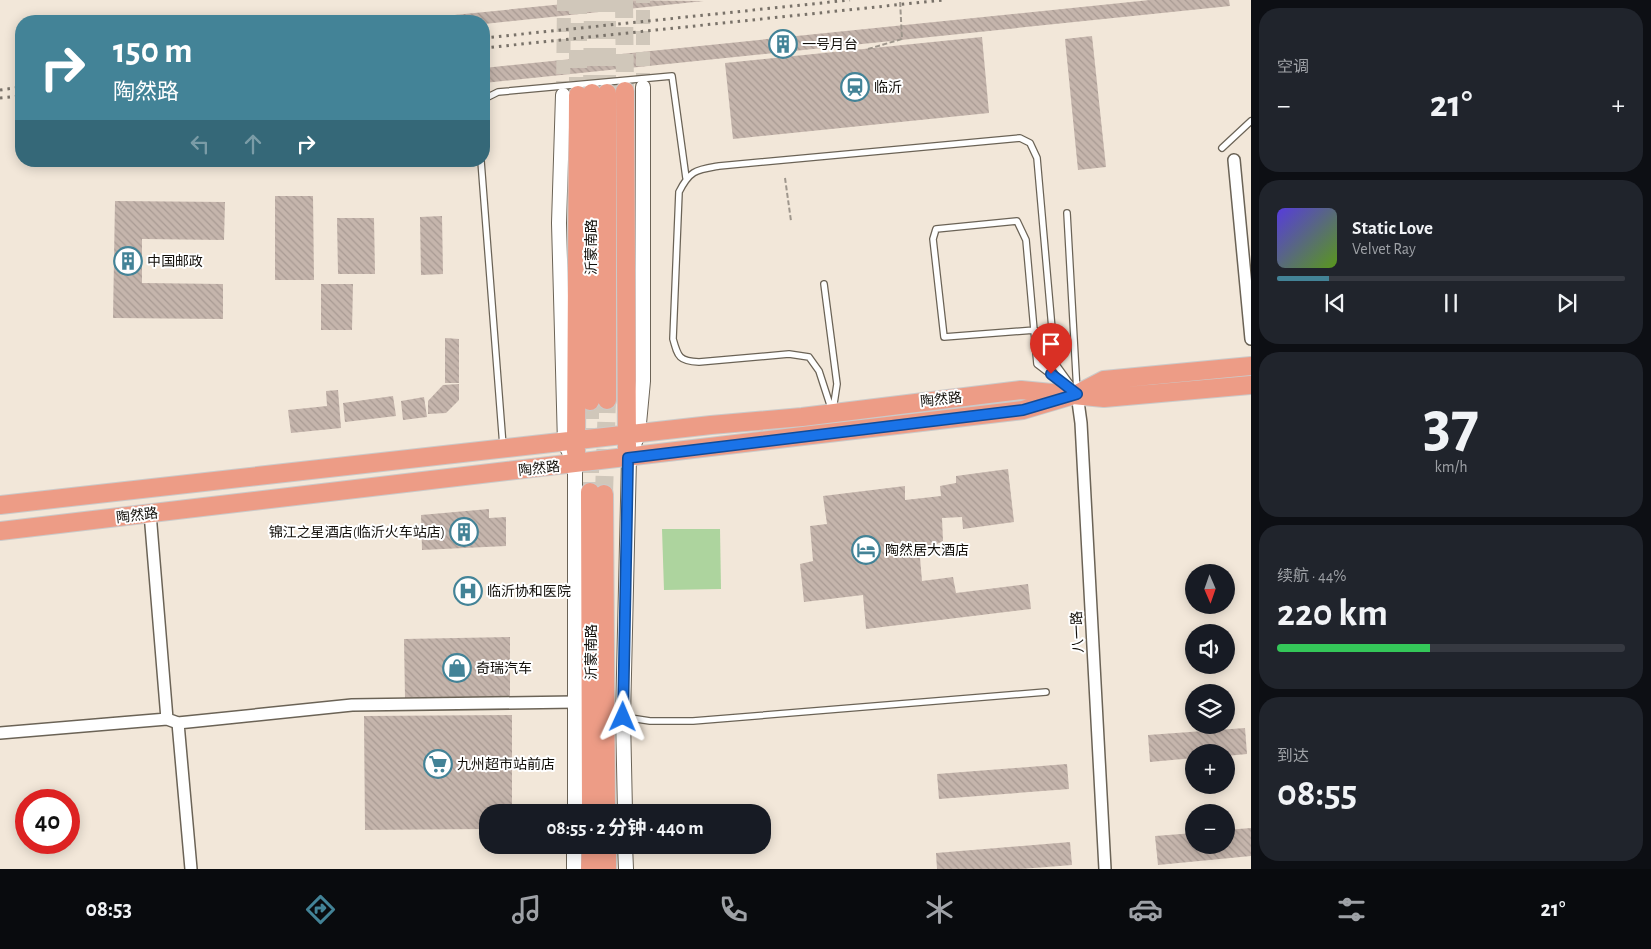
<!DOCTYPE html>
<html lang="zh">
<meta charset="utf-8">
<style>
:root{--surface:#171b24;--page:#20242c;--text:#f1f3f6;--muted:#9ea1a6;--line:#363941;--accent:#438397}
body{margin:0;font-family:"Alegreya Sans","Noto Sans SC",sans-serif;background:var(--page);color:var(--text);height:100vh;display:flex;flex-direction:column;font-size:19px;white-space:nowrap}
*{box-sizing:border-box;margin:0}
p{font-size:16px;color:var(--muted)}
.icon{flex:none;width:28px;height:28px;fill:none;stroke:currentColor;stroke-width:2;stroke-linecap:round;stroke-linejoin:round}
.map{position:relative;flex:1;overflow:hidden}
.side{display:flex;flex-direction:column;gap:8px;padding:8px;background:#0d0f14;width:400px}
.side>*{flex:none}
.hud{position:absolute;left:15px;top:15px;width:475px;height:152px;border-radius:20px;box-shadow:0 2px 12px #0003;background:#438397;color:#fff;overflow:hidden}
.needle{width:32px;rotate:178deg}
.tools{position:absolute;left:1185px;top:564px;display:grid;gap:10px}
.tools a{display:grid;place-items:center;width:50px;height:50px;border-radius:50%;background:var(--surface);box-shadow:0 2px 12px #0003;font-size:25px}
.speed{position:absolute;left:15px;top:789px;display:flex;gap:10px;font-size:25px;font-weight:700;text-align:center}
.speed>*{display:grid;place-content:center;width:65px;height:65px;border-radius:50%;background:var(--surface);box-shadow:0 2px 12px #0003;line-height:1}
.speed .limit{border:8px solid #d22;background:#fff;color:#111}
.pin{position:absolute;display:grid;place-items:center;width:42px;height:42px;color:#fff;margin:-51px -21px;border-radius:50% 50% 50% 0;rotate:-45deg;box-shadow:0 0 5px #0007}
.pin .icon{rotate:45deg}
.me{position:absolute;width:55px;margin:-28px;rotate:1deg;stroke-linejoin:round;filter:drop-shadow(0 0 4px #0008)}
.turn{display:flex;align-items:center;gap:18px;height:105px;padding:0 15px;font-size:22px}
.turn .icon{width:65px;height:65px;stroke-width:2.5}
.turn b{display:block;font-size:35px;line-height:42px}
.lanes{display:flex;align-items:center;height:48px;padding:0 15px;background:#0003;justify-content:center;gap:25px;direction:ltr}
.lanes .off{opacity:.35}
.big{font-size:38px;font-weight:700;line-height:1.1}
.side .widget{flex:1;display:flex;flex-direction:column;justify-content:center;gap:8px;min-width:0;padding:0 18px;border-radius:20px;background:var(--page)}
.side .dial{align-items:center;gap:0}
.dial b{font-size:65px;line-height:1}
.song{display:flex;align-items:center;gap:15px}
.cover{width:60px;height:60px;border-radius:8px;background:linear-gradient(135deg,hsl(250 70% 55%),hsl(90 70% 35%))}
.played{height:5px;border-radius:2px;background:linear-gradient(90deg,var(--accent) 15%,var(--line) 15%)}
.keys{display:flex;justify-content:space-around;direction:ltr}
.heat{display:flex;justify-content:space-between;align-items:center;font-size:28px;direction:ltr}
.charge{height:8px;border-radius:4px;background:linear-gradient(90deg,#34c759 44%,var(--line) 0)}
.trip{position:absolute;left:479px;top:804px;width:292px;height:50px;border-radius:20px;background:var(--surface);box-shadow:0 2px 12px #0003;font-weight:700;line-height:50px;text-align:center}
.dock{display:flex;height:80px;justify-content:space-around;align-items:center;background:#090b0e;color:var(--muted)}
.dock .icon{width:35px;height:35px}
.dock .active{color:var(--accent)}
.dock b{font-size:22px;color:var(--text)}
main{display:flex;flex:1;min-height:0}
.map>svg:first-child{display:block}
.garden{fill:#add49e}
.building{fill:url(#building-back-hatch)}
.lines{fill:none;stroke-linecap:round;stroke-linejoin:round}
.tertiary-tunnel{stroke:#d0c7ba;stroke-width:14;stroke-dasharray:14 7;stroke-linecap:butt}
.primary-tunnel{stroke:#d0c7ba;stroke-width:18;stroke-dasharray:18 9;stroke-linecap:butt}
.service-casing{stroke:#6b6356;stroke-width:8}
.minor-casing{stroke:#6b6356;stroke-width:14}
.tertiary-casing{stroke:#6b6356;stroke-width:16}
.primary-casing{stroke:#cbcac9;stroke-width:20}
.path{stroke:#9e968c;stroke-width:2;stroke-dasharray:5 2.5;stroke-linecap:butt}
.service{stroke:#fff;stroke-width:5.5}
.minor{stroke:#fff;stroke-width:11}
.tertiary{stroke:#fff;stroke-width:14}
.primary{stroke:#ed9c86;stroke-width:18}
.rail{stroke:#797269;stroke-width:3;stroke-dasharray:2.5 5;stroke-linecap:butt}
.path-bridge{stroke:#9e968c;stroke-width:2;stroke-dasharray:5 2.5;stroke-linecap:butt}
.route-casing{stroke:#114b97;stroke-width:12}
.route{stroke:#1a73e8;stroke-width:9}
.labels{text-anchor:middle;stroke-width:4;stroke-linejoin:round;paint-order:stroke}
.poi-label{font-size:14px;fill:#120f0a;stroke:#fff;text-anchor:start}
.street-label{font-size:14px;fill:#120f0a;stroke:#fff}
</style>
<main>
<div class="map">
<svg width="1251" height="869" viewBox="0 0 1251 869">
<defs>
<pattern id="building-back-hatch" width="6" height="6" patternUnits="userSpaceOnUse" patternTransform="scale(1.25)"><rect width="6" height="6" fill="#c5b5ac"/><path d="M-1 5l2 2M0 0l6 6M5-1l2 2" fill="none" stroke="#a89a93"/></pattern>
</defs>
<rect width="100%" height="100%" fill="#f2e7d9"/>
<!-- garden -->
<path class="garden" d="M662,529H720L721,589L664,590Z"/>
<!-- building -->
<path class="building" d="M604,0L704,1L484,24V21H394Z
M1150,0H1229L1230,6L484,83V68Z
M1092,36L1106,167L1078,170L1065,39Z
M982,37L989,113L733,139L725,63Z
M275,196H313L314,280H275Z
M115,201L225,202L224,240L142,239V283L223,284V319L113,318Z
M442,216L443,274L421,275L420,217Z
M337,218H374L375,274H338Z
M321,284H353L352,330H321Z
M445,338L459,339V383H445Z
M459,384V400L446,413L428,414V401L443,385Z
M338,390L341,428L291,433L288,410L327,406L326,391Z
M393,396L396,416L345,422L343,403Z
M424,397L427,417L403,420L401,401Z
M1008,469L1014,522L963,529L962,517L942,518L943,541L935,545L919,546L922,581L953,577L956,593L1028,584L1031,609L866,629L863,595L804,602L800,564L813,561L810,526L827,524L823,496L905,486V500L941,496L940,486L956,483V476Z
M489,509V518L506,517V546L422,550L421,515Z
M510,637V697L405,698L404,639Z
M512,715V812H488V829L365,830L364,716Z
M1245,728L1247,754L1226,756V752H1194V758L1150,762L1148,735Z
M1067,764L1069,789L939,799L937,774Z
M1251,828V856L1158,865L1155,836L1194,833V845H1226V830Z
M1070,842L1072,865L1021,869H937L936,853Z"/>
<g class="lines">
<!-- tertiary-tunnel -->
<path class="tertiary-tunnel" d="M643,87V0
M563,95L564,0"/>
<!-- primary-tunnel -->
<path class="primary-tunnel" d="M624,0L625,91
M592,93L593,0
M607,93V0
M578,95V0
M590,401V492
M604,494L607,400"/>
<defs>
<path id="service" d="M484,99L498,92L672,76L686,178
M1222,148L1251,121
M481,161L503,446
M1067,213L1077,392
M824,284L837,384L833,410
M1035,330L944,337L933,239L936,229L1017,221L1026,240L1037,364L1071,390
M832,411L819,371L809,357L789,354L699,362C679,361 678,357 673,339L679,192C690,170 696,170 719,166L1020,138L1030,143L1037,158L1055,363L1076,392
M624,717L650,721H693L1046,692"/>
<path id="minor" d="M1234,160L1251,339
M1077,394L1081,423L1105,869
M150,513L167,719
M178,723L191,869
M0,733L167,719L178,723L352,705L575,702"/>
<path id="tertiary" d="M563,95L559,223L565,443L575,465V812
M625,812L623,717L629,458L638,434L643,381V87
M625,845L626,869
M574,869V845"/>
<path id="primary" d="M625,91L627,448
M607,400V93
M590,401L592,93
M576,452L578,95
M590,492L591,812
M604,494L606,812
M0,505L711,425L802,417L1021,390L1104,398L1251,385
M0,531L1023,410L1077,394L1104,380L1251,366
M607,845V869
M590,869L591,845"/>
</defs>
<!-- service casing -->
<use href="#service" class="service-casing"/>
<!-- minor casing -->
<use href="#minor" class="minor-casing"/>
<!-- tertiary casing -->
<use href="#tertiary" class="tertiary-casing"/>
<!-- primary casing -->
<use href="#primary" class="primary-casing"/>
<!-- path -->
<path class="path" d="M785,178L791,221"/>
<!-- service -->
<use href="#service" class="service"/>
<!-- minor -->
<use href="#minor" class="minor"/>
<!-- tertiary -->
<use href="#tertiary" class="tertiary"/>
<!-- primary -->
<use href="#primary" class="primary"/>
<!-- rail -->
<path class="rail" d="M484,38L850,0
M484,48L943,0
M0,90L21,87
M0,98L21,96"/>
<!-- path-bridge -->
<path class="path-bridge" d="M868,49L902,39L900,0"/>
</g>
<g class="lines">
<defs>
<path id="route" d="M623,717L628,458L1023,410L1077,394L1051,374"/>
</defs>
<!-- route casing -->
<use href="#route" class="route-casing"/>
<!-- route -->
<use href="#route" class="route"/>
</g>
<!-- icons -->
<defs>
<symbol id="building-ring" viewBox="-11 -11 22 22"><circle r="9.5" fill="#fff" stroke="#438397" stroke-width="1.5"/><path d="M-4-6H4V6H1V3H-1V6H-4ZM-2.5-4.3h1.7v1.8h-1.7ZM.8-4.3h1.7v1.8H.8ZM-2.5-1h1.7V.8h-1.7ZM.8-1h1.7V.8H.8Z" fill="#438397"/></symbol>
<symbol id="station-ring" viewBox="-11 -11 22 22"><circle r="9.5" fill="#fff" stroke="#438397" stroke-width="1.5"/><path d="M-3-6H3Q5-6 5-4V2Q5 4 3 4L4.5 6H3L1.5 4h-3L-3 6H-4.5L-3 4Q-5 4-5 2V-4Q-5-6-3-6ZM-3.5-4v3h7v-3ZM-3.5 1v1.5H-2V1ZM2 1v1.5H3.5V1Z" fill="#438397"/></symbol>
<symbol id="hotel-ring" viewBox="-11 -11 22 22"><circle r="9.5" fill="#fff" stroke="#438397" stroke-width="1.5"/><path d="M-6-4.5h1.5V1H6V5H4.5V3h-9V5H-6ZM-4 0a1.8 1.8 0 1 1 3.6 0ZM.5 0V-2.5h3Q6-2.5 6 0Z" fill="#438397"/></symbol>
<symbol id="hospital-ring" viewBox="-11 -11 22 22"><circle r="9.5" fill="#fff" stroke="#438397" stroke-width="1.5"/><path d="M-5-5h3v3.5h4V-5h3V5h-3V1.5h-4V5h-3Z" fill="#438397"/></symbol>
<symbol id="shop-ring" viewBox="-11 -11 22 22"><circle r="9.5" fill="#fff" stroke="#438397" stroke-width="1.5"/><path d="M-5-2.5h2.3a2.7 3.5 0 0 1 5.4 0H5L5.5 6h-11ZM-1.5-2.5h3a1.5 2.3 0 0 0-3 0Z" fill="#438397"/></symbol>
<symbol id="supermarket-ring" viewBox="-11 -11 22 22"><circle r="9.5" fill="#fff" stroke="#438397" stroke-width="1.5"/><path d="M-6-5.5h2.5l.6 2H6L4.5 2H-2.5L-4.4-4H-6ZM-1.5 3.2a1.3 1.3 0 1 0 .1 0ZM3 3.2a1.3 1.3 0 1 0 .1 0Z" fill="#438397"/></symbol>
</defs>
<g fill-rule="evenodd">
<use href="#building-ring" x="767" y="28" width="32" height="32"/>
<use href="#station-ring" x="839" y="71" width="32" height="32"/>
<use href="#building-ring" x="112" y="245" width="32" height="32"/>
<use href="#building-ring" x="448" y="516" width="32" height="32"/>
<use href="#hotel-ring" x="850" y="534" width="32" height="32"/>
<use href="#hospital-ring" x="452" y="575" width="32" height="32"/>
<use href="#shop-ring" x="441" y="652" width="32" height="32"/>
<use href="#supermarket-ring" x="422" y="748" width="32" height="32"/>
</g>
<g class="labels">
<!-- poi labels -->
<g class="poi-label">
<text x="802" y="49">一号月台</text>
<text x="874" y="92">临沂</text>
<text x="147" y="266">中国邮政</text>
<text x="445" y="537" text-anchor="end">锦江之星酒店(临沂火车站店)</text>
<text x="885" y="555">陶然居大酒店</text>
<text x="487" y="596">临沂协和医院</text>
<text x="476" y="673">奇瑞汽车</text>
<text x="457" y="769">九州超市站前店</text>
</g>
<!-- street labels -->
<g class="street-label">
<text transform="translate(591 247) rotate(-90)" y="5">沂蒙南路</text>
<text transform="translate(941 399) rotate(-6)" y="5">陶然路</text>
<text transform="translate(539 468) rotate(-6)" y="5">陶然路</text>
<text transform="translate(137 515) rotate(-7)" y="5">陶然路</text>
<text transform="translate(1077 632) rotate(-93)" y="5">八一路</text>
<text transform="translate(591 652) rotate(-90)" y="5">沂蒙南路</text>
</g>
</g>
</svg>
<div class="tools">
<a><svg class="needle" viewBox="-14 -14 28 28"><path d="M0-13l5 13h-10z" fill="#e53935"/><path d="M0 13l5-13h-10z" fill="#9ea1a6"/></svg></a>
<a><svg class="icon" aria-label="sound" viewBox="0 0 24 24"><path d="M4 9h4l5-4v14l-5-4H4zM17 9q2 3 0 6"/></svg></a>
<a><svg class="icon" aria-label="layers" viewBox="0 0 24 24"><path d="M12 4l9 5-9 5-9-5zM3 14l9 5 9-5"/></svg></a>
<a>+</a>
<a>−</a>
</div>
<div class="speed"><div class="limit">40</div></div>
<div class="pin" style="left:1051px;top:374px;background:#d93025"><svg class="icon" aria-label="arrive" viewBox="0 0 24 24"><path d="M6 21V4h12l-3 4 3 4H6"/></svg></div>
<svg class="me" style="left:623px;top:717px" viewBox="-20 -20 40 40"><path d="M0-17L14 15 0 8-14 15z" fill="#1a73e8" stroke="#fff" stroke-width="4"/></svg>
<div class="trip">08:55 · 2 分钟 · 440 m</div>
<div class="hud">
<div class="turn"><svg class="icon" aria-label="right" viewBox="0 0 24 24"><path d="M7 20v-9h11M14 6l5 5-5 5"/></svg><div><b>150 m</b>陶然路</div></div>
<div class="lanes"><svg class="icon off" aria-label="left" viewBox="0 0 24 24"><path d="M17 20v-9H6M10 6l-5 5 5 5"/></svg><svg class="icon off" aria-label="ahead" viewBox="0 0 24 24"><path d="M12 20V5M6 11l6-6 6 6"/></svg><svg class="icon" aria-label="right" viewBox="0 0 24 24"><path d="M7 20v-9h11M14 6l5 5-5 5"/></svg></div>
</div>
</div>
<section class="side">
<div class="widget"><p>空调</p>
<div class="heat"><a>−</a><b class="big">21°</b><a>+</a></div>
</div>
<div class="widget">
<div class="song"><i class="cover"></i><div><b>Static Love</b><p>Velvet Ray</p></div></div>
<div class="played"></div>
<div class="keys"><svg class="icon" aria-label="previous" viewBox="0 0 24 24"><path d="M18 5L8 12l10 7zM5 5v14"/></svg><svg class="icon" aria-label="pause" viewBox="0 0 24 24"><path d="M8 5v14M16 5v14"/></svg><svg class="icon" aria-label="next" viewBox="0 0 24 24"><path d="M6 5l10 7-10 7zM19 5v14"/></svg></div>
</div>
<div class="widget dial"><b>37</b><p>km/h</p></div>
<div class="widget"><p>续航 · 44%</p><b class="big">220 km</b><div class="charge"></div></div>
<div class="widget"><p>到达</p><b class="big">08:55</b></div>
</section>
</main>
<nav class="dock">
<b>08:53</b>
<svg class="icon active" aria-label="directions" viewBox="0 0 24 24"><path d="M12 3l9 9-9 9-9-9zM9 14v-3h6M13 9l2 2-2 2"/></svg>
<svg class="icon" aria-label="music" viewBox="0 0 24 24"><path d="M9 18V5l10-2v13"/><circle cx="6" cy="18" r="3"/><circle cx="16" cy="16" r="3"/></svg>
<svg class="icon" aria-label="phone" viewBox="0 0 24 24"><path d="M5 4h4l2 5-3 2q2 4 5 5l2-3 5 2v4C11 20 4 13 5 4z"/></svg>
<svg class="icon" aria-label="climate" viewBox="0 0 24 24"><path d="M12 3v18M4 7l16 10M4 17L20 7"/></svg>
<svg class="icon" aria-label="car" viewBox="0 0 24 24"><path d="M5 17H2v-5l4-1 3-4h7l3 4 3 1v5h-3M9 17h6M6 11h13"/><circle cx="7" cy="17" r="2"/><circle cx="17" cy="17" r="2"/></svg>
<svg class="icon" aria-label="filters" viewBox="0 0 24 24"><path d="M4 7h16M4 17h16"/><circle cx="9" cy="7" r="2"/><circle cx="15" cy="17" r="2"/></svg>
<b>21°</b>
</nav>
